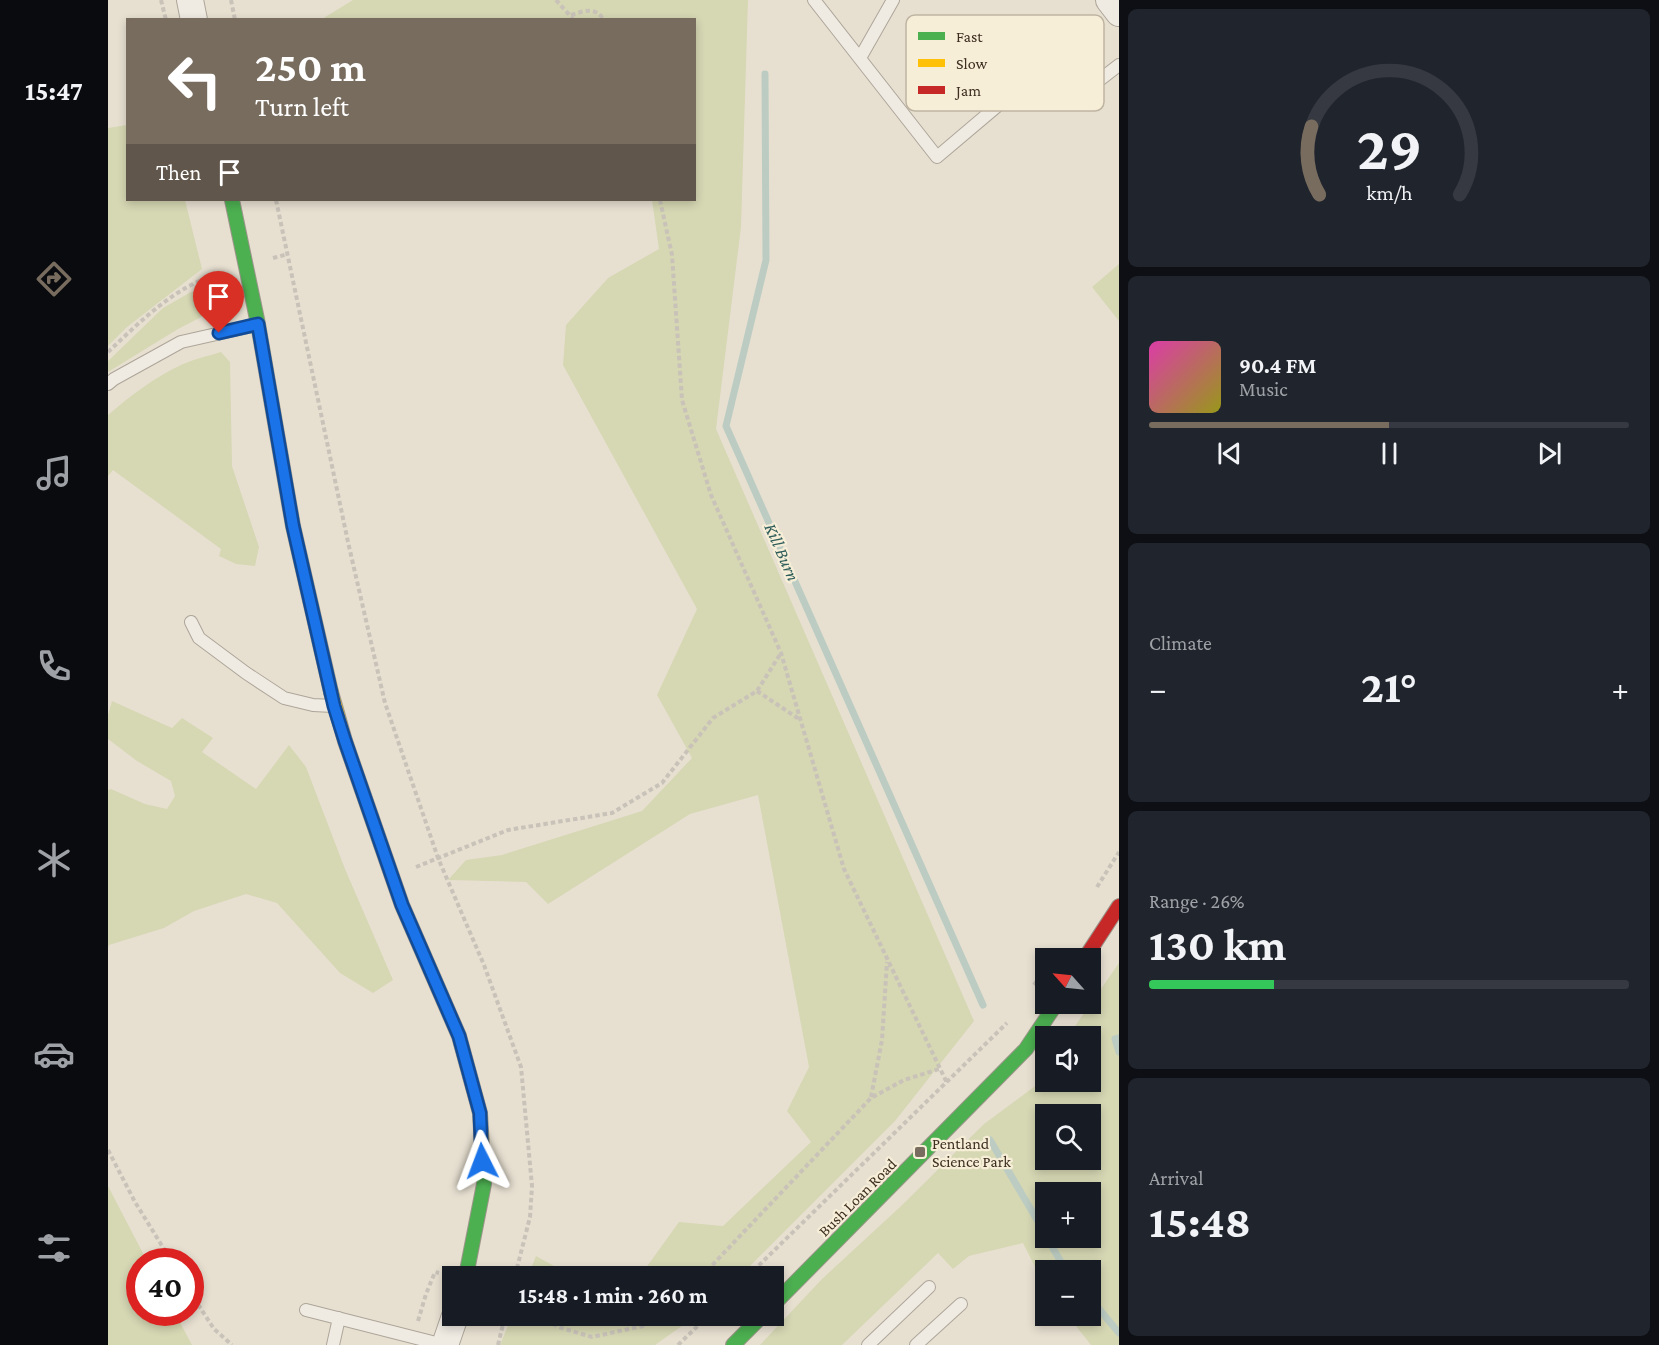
<!DOCTYPE html>
<meta charset="utf-8">
<style>
:root{--surface:#171b24;--page:#20242c;--text:#f1f3f6;--muted:#9ea1a6;--line:#363941;--accent:#786c5e}
body{margin:0;font-family:"Crimson Pro",serif;background:var(--page);color:var(--text);height:100vh;display:flex;flex-direction:column;font-size:22px;white-space:nowrap}
*{box-sizing:border-box;margin:0}
p{font-size:20px;color:var(--muted)}
.icon{flex:none;width:33px;height:33px;fill:none;stroke:currentColor;stroke-width:2;stroke-linecap:round;stroke-linejoin:round}
.map{position:relative;flex:1;overflow:hidden}
.drawer{display:flex;flex-direction:column;gap:9px;padding:9px;background:#0d0f14;width:540px}
.drawer>*{flex:none}
.top-card{position:absolute;left:18px;top:18px;width:570px;height:183px;border-radius:0px;box-shadow:0 3px 9px #0003;background:#786c5e;color:#fff;overflow:hidden}
.needle{width:39px;rotate:297deg}
.buttons{position:absolute;left:927px;top:948px;display:grid;gap:12px}
.buttons a{display:grid;place-items:center;width:66px;height:66px;border-radius:0px;background:var(--surface);box-shadow:0 3px 9px #0003;font-size:30px}
.speed{position:absolute;left:18px;top:1248px;display:flex;gap:12px;font-size:30px;font-weight:700;text-align:center}
.speed>*{display:grid;place-content:center;width:78px;height:78px;border-radius:50%;background:var(--surface);box-shadow:0 3px 9px #0003;line-height:1}
.speed .limit{border:9px solid #d22;background:#fff;color:#111}
.pin{position:absolute;display:grid;place-items:center;width:51px;height:51px;color:#fff;margin:-62px -26px;border-radius:50% 50% 50% 0;rotate:-45deg;box-shadow:0 0 6px #0007}
.pin .icon{rotate:45deg}
.me{position:absolute;width:66px;margin:-33px;rotate:357deg;stroke-linejoin:round;filter:drop-shadow(0 0 4px #0008)}
.turn{display:flex;align-items:center;gap:21px;height:126px;padding:0 30px;font-size:27px}
.turn .icon{width:78px;height:78px;stroke-width:2.5}
.turn b{display:block;font-size:42px;line-height:51px}
.then{display:flex;align-items:center;height:57px;padding:0 30px;background:#0003;gap:12px;font-size:22px}
.big{font-size:45px;font-weight:700;line-height:1.1}
.drawer .tile{flex:1;display:flex;flex-direction:column;justify-content:center;gap:9px;min-width:0;padding:0 21px;border-radius:9px;background:var(--page)}
.drawer .dial{align-items:center;gap:0}
.dial svg{height:156px;overflow:visible;fill:none;stroke:var(--line);stroke-width:7;stroke-linecap:round;text-anchor:middle}
.dial text{fill:var(--text);stroke:none}
.song{display:flex;align-items:center;gap:18px}
.cover{width:72px;height:72px;border-radius:9px;background:linear-gradient(135deg,hsl(320 70% 55%),hsl(60 70% 35%))}
.played{height:6px;border-radius:3px;background:linear-gradient(90deg,var(--accent) 50%,var(--line) 50%)}
.keys{display:flex;justify-content:space-around;direction:ltr}
.heat{display:flex;justify-content:space-between;align-items:center;font-size:33px;direction:ltr}
.charge{height:9px;border-radius:4px;background:linear-gradient(90deg,#34c759 26%,var(--line) 0)}
.trip{position:absolute;left:334px;top:1266px;width:342px;height:60px;border-radius:0px;background:var(--surface);box-shadow:0 3px 9px #0003;font-weight:700;line-height:60px;text-align:center}
main{display:flex;flex:1;min-height:0}
.dock{display:flex;flex-direction:column;width:108px;justify-content:space-around;align-items:center;background:#090b0e;color:var(--muted)}
.dock .icon{width:42px;height:42px}
.dock .current{color:var(--accent)}
.dock b{font-size:27px;color:var(--text)}
.map>svg:first-child{display:block}
.green{fill:#d6d7b3;fill-rule:evenodd}
.lines{fill:none;stroke-linecap:round;stroke-linejoin:round}
.stream{stroke:#bcccc2;stroke-width:7}
.lane-casing{stroke:#ada599;stroke-width:14}
.street-casing{stroke:#ada599;stroke-width:28}
.fast-casing{stroke:#9c958a;stroke-width:16}
.slow-casing{stroke:#9c958a;stroke-width:16}
.jam-casing{stroke:#9c958a;stroke-width:16}
.path{stroke:#c8c2b9;stroke-width:4;stroke-dasharray:4.5 3;stroke-linecap:butt}
.lane{stroke:#efebe3;stroke-width:12}
.street{stroke:#efebe3;stroke-width:26}
.fast{stroke:#4caf50;stroke-width:14}
.slow{stroke:#ffc107;stroke-width:14}
.jam{stroke:#c62828;stroke-width:14}
.route-casing{stroke:#114b97;stroke-width:15}
.route{stroke:#1a73e8;stroke-width:10}
.poi-dot{fill:#786c5e;stroke:#f7eed8;stroke-width:2}
.labels{text-anchor:middle;stroke-width:4.5;stroke-linejoin:round;paint-order:stroke}
.poi-label{font-size:16px;fill:#3d2e20;stroke:#f7eed8;text-anchor:start}
.street-label{font-size:16px;fill:#3d2e20;stroke:#f7eed8}
.water-label{font-size:18px;font-style:italic;fill:#2f5d5a;stroke:#f7eed8}
.key{fill:#f7eed8;stroke:#bfb4a1;stroke-width:1.5}
.key-label{font-size:16px;fill:#3d2e20}
</style>
<main>
<nav class="dock">
<b>15:47</b>
<svg class="icon current" aria-label="directions" viewBox="0 0 24 24"><path d="M12 3l9 9-9 9-9-9zM9 14v-3h6M13 9l2 2-2 2"/></svg>
<svg class="icon" aria-label="music" viewBox="0 0 24 24"><path d="M9 18V5l10-2v13"/><circle cx="6" cy="18" r="3"/><circle cx="16" cy="16" r="3"/></svg>
<svg class="icon" aria-label="phone" viewBox="0 0 24 24"><path d="M5 4h4l2 5-3 2q2 4 5 5l2-3 5 2v4C11 20 4 13 5 4z"/></svg>
<svg class="icon" aria-label="climate" viewBox="0 0 24 24"><path d="M12 3v18M4 7l16 10M4 17L20 7"/></svg>
<svg class="icon" aria-label="car" viewBox="0 0 24 24"><path d="M5 17H2v-5l4-1 3-4h7l3 4 3 1v5h-3M9 17h6M6 11h13"/><circle cx="7" cy="17" r="2"/><circle cx="17" cy="17" r="2"/></svg>
<svg class="icon" aria-label="filters" viewBox="0 0 24 24"><path d="M4 7h16M4 17h16"/><circle cx="9" cy="7" r="2"/><circle cx="15" cy="17" r="2"/></svg>
</nav>
<div class="map">
<svg width="1011" height="1345" viewBox="0 0 1011 1345">
<rect width="100%" height="100%" fill="#e7e0d1"/>
<!-- green -->
<path class="green" d="M245,0H640L633,227L608,429L866,1021L787,1121L632,1276H532L571,1222L615,1226L703,1142L679,1111L701,1067L650,795L582,814L440,904L418,882L340,880L358,860L394,855L534,811L584,758L549,695L589,609L455,365L458,325L500,278L551,249L544,200H586V20L214,19Z
M19,125L20,200H77L94,269L19,327L0,346V128Z
M1011,264V321L984,287Z
M83,292L100,293L101,313L70,329L0,372V361L55,308Z
M113,352L122,362L124,466L151,547L147,566L128,564L111,556L113,549L5,470L0,476V415C22,396 47,377 73,365C86,359 100,356 113,352Z
M4,701L64,728L74,718L105,738L94,752L148,789L181,745L198,767L237,869L285,980L265,993L232,973L169,903L138,894L86,911L56,928L1,945L0,947V790L3,789L37,804L59,809L67,796L63,781L29,761L0,739V715Z
M1011,963V1345H983L960,1316H982V1270H938L937,1287L915,1243L861,1256L845,1269L830,1253L734,1345H652L714,1279L792,1207L876,1124L930,1084L937,1071L938,1082H982V1036H960ZM982,1114V1160H938V1114ZM982,1192V1238H938V1192Z
M0,1186L39,1261L32,1262V1312L67,1313L84,1345H0Z
M428,1256L464,1276H420Z
M404,1316H588L547,1345H392Z"/>
<g class="lines">
<!-- stream -->
<path class="stream" d="M657,74L658,260L618,426L875,1005
M1011,1038L1007,1039L1011,1052
M882,1140L938,1235
M939,1238L953,1262L960,1270
M982,1298L1011,1333"/>
<defs>
<path id="lane" d="M706,0L829,157L946,58L976,92L1011,65
M752,58L785,0
M0,384L6,379L73,342L148,325
M83,622L91,638L138,673L176,698L205,705L225,706
M198,1310L336,1345
M225,1345L231,1318
M760,1345L821,1287
M808,1345L853,1304"/>
<path id="street" d="M82,0L86,20
M1001,0L1011,13
M337,1345L347,1316"/>
<path id="fast" d="M124,200L150,324L185,526L223,692
M358,1276L376,1184L375,1164
M666,1304L918,1049L948,1004
M625,1345L654,1316"/>
<path id="slow" d="M223,692L237,741L294,905L351,1036L372,1113L375,1164"/>
<path id="jam" d="M977,958L1011,906"/>
</defs>
<!-- lane casing -->
<use href="#lane" class="lane-casing"/>
<!-- street casing -->
<use href="#street" class="street-casing"/>
<!-- fast casing -->
<use href="#fast" class="fast-casing"/>
<!-- slow casing -->
<use href="#slow" class="slow-casing"/>
<!-- jam casing -->
<use href="#jam" class="jam-casing"/>
<!-- path -->
<path class="path" d="M53,0L58,20
M123,0L127,20
M448,0L466,20
M463,15C476,11 487,6 496,20
M168,200L240,542L277,703L330,858L376,965L413,1067L424,1186L422,1217L407,1276
M552,200L564,255L574,400L603,495L673,653L736,869L839,1083
M165,258L180,254
M0,352C32,322 68,285 111,274
M649,691L691,719
M308,867L400,830L504,813L554,783L605,718L649,691L673,653
M989,887L1011,852
M944,958L950,949
M926,985L938,968
M763,1097L774,1040L779,962
M0,1150L27,1202L64,1262
M594,1276L763,1098L796,1080L831,1069
M640,1276L899,1023
M82,1292L106,1329L124,1345
M432,1316L450,1327L484,1337L535,1326L548,1316
M310,1321L318,1294L327,1272L331,1273
M390,1345L397,1316
M570,1345L600,1316"/>
<!-- lane -->
<use href="#lane" class="lane"/>
<!-- street -->
<use href="#street" class="street"/>
<!-- fast -->
<use href="#fast" class="fast"/>
<!-- slow -->
<use href="#slow" class="slow"/>
<!-- jam -->
<use href="#jam" class="jam"/>
</g>
<g class="lines">
<defs>
<path id="route" d="M111,333L150,324L185,526L226,706L237,741L294,905L351,1036L372,1113L374,1161"/>
</defs>
<!-- route casing -->
<use href="#route" class="route-casing"/>
<!-- route -->
<use href="#route" class="route"/>
</g>
<!-- markers -->
<rect class="poi-dot" x="806" y="1146" width="12" height="12" rx="3"/>
<g class="labels">
<!-- poi labels -->
<g class="poi-label">
<text x="824" y="1149">Pentland<tspan x="824" dy="18">Science Park</tspan></text>
</g>
<!-- street labels -->
<g class="street-label">
<text transform="translate(749 1197) rotate(-45)" y="6">Bush Loan Road</text>
</g>
<!-- water labels -->
<g class="water-label">
<text transform="translate(674 552) rotate(66)" y="6">Kill Burn</text>
</g>
</g>
<!-- legend -->
<rect x="798" y="15" width="198" height="96" rx="9" class="key"/>
<rect x="810" y="32" width="27" height="8" fill="#4caf50"/>
<rect x="810" y="59" width="27" height="8" fill="#ffc107"/>
<rect x="810" y="86" width="27" height="8" fill="#c62828"/>
<g class="key-label">
<text x="848" y="42">Fast</text>
<text x="848" y="69">Slow</text>
<text x="848" y="96">Jam</text>
</g>
</svg>
<div class="buttons">
<a><svg class="needle" viewBox="-14 -14 28 28"><path d="M0-13l5 13h-10z" fill="#e53935"/><path d="M0 13l5-13h-10z" fill="#9ea1a6"/></svg></a>
<a><svg class="icon" aria-label="sound" viewBox="0 0 24 24"><path d="M4 9h4l5-4v14l-5-4H4zM17 9q2 3 0 6"/></svg></a>
<a><svg class="icon" aria-label="search" viewBox="0 0 24 24"><circle cx="10" cy="10" r="6"/><path d="M15 15l6 6"/></svg></a>
<a>+</a>
<a>−</a>
</div>
<div class="speed"><div class="limit">40</div></div>
<div class="pin" style="left:111px;top:333px;background:#d93025"><svg class="icon" aria-label="arrive" viewBox="0 0 24 24"><path d="M6 21V4h12l-3 4 3 4H6"/></svg></div>
<svg class="me" style="left:374px;top:1161px" viewBox="-20 -20 40 40"><path d="M0-17L14 15 0 8-14 15z" fill="#1a73e8" stroke="#fff" stroke-width="4"/></svg>
<div class="trip">15:48 · 1 min · 260 m</div>
<div class="top-card">
<div class="turn"><svg class="icon" aria-label="left" viewBox="0 0 24 24"><path d="M17 20v-9H6M10 6l-5 5 5 5"/></svg><div><b>250 m</b>Turn left</div></div>
<div class="then">Then<svg class="icon" aria-label="arrive" viewBox="0 0 24 24"><path d="M6 21V4h12l-3 4 3 4H6"/></svg></div>
</div>
</div>
<section class="drawer">
<div class="tile dial"><svg viewBox="0 0 100 80">
<path d="M14 69A42 42 0 1 1 86 69"/>
<path d="M14 69A42 42 0 0 1 10 34" stroke="#786c5e"/>
<text x="50" y="56" font-size="32" font-weight="700">29</text>
<text x="50" y="72" font-size="11">km/h</text>
</svg></div>
<div class="tile">
<div class="song"><i class="cover"></i><div><b>90.4 FM</b><p>Music</p></div></div>
<div class="played"></div>
<div class="keys"><svg class="icon" aria-label="previous" viewBox="0 0 24 24"><path d="M18 5L8 12l10 7zM5 5v14"/></svg><svg class="icon" aria-label="pause" viewBox="0 0 24 24"><path d="M8 5v14M16 5v14"/></svg><svg class="icon" aria-label="next" viewBox="0 0 24 24"><path d="M6 5l10 7-10 7zM19 5v14"/></svg></div>
</div>
<div class="tile"><p>Climate</p>
<div class="heat"><a>−</a><b class="big">21°</b><a>+</a></div>
</div>
<div class="tile"><p>Range · 26%</p><b class="big">130 km</b><div class="charge"></div></div>
<div class="tile"><p>Arrival</p><b class="big">15:48</b></div>
</section>
</main>
